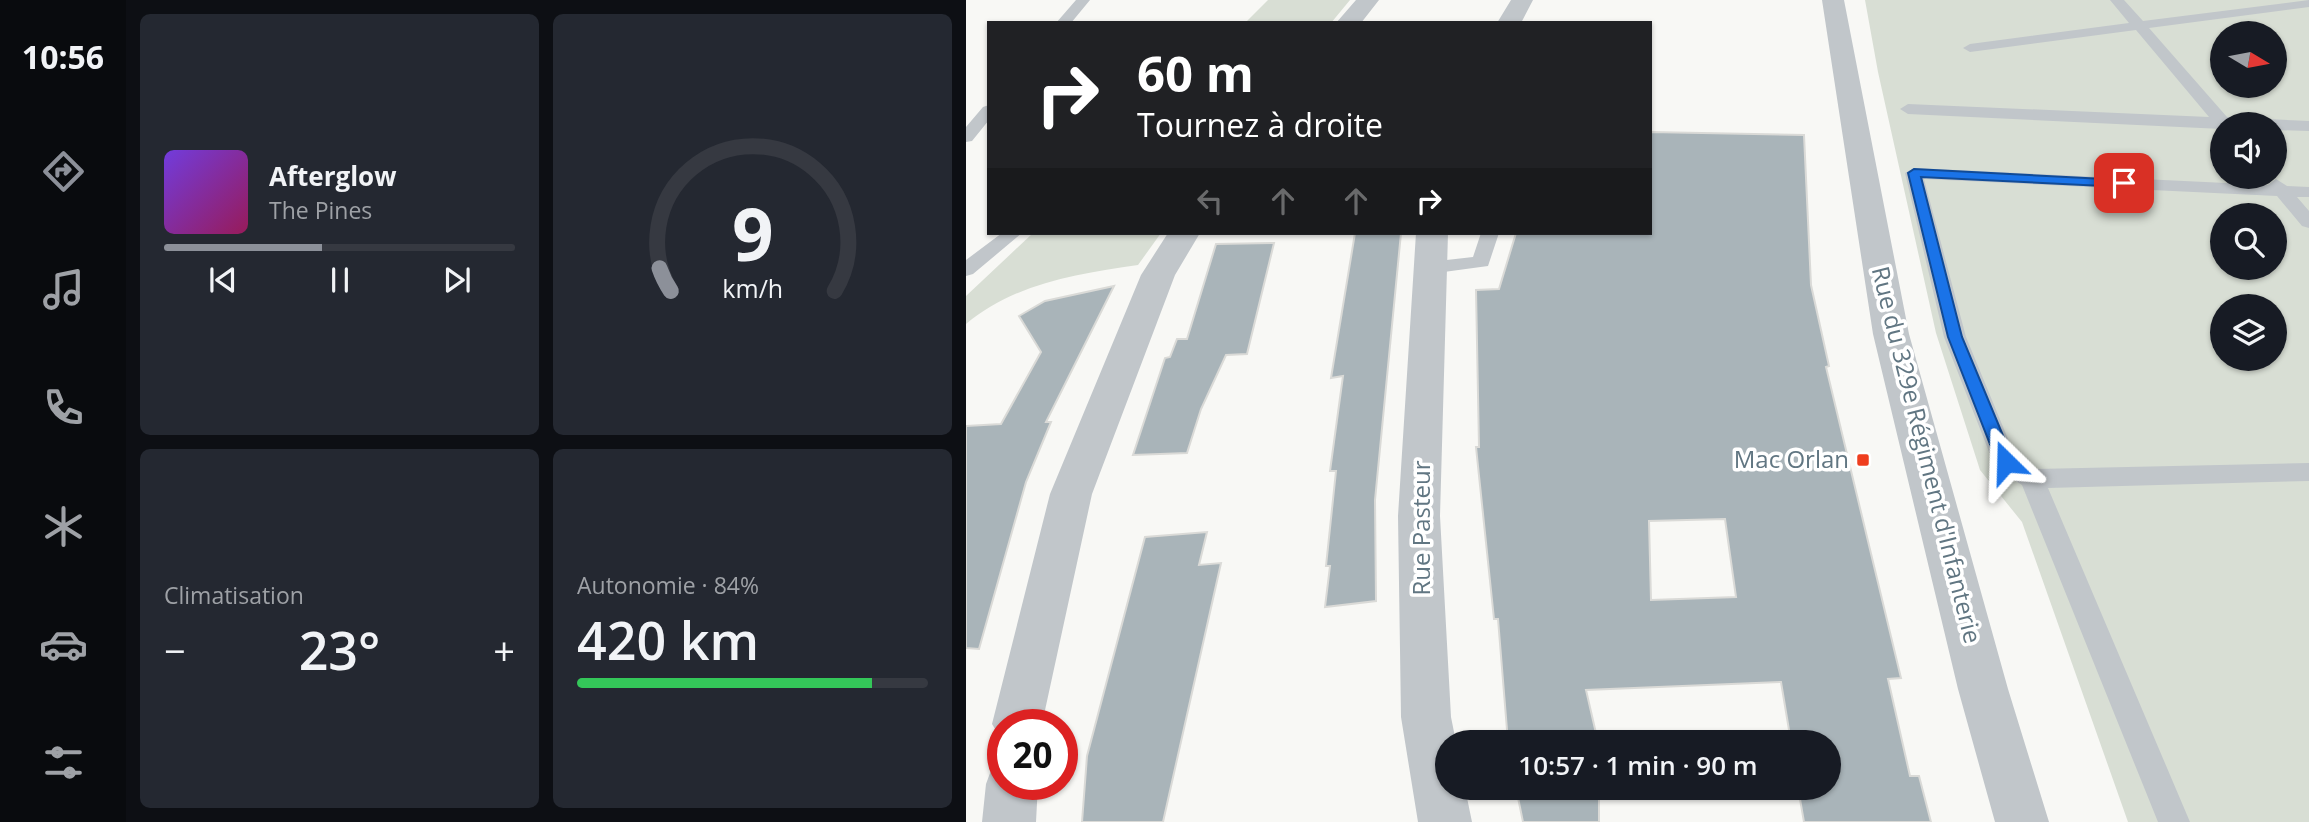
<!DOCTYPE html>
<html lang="fr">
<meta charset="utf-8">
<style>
:root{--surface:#171b24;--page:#242831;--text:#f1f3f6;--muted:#9ea1a6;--line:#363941;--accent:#8c9099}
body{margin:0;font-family:"Open Sans",sans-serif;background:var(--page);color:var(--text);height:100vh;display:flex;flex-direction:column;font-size:26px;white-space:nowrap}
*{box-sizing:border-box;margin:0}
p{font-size:23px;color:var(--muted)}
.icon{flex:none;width:38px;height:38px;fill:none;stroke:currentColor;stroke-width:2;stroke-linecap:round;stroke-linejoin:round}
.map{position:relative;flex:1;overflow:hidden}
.details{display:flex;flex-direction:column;gap:14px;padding:14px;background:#0d0f14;width:840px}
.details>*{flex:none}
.banner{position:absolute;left:21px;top:21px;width:665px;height:214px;border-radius:0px;box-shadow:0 2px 5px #0004;background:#202124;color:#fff;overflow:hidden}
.needle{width:46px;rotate:100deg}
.fabs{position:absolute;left:1244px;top:21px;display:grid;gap:14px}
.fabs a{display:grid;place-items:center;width:77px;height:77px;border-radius:50%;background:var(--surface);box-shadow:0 2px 5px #0004;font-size:35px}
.speed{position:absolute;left:21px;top:709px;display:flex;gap:14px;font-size:35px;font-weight:700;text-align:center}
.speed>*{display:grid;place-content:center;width:91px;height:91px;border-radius:50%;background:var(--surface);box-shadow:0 2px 5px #0004;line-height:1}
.speed .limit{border:10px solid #d22;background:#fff;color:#111}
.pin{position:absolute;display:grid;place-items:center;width:60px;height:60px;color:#fff;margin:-30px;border-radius:14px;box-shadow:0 4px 10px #0006}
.me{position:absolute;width:77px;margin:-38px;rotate:338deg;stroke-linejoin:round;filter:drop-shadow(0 0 5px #0008)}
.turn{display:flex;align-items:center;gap:24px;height:147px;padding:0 35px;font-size:32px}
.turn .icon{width:91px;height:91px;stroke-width:2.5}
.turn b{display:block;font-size:49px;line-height:60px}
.lanes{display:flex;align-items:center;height:66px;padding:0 35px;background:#0003;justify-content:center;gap:35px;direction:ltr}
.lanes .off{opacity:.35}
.big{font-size:52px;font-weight:600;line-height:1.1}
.details .widget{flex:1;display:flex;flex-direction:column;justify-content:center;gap:10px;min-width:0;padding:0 24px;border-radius:10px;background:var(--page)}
.details .dial{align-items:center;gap:0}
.dial svg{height:182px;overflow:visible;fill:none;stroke:var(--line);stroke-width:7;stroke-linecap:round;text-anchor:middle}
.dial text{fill:var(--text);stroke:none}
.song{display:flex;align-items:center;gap:21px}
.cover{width:84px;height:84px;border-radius:10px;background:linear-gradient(135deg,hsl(260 70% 55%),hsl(330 70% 35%))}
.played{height:7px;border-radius:4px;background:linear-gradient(90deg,var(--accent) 45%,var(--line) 45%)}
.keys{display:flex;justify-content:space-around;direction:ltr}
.heat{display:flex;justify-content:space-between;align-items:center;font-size:38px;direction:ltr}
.charge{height:10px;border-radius:5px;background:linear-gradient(90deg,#34c759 84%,var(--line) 0)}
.details .tiles{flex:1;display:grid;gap:14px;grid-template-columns:repeat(2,1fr)}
.trip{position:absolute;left:469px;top:730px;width:406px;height:70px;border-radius:35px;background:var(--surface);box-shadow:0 2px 5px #0004;font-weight:600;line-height:70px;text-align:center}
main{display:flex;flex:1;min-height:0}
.tab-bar{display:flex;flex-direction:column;width:126px;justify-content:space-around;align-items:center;background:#090b0e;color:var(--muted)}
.tab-bar .icon{width:49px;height:49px}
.tab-bar .current{color:var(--accent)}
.tab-bar b{font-size:32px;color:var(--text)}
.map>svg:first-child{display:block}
.green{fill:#d8ded4;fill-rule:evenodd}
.building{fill:#a9b4b9;stroke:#dadad7;stroke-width:2;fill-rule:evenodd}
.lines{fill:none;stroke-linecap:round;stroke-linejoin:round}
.service{fill:#c1c6ca;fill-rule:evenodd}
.minor{fill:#c1c6ca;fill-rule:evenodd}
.tertiary{fill:#c1c6ca;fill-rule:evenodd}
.route{fill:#1a73e8;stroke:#114b97;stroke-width:2}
.poi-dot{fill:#ef3e1e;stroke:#fff;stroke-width:2.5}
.labels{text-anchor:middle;stroke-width:7;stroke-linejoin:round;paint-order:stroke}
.street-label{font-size:24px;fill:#617682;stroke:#fff}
.poi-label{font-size:24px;fill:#617682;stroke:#fff;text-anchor:end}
</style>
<main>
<nav class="tab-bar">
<b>10:56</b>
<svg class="icon current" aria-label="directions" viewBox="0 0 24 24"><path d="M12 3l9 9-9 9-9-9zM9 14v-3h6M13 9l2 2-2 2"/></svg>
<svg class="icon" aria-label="music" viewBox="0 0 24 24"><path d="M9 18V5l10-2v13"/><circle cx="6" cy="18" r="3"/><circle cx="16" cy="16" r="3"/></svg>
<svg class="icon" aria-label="phone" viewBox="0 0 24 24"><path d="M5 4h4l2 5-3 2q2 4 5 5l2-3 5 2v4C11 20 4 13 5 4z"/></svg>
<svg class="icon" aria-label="climate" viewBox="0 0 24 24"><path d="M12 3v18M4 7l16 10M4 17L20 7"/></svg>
<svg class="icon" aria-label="car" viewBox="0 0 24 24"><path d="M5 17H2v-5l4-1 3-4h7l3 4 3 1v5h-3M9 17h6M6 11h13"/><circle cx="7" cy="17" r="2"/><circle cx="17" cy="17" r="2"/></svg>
<svg class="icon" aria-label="filters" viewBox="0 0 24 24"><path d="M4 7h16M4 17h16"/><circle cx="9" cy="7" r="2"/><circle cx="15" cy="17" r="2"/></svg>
</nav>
<section class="details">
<div class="tiles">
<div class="widget">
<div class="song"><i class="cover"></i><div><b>Afterglow</b><p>The Pines</p></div></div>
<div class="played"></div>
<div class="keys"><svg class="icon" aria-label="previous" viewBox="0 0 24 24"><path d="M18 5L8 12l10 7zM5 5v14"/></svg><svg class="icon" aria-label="pause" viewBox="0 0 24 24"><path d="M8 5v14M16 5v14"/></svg><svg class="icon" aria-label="next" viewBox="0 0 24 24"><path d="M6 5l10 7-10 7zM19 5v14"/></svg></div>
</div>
<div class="widget dial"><svg viewBox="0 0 100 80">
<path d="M14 69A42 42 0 1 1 86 69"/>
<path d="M14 69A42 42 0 0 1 9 59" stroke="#8c9099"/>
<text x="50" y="56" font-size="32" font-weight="700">9</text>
<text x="50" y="72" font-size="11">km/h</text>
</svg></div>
<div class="widget"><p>Climatisation</p>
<div class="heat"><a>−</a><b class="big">23°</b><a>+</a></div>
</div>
<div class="widget"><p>Autonomie · 84%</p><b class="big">420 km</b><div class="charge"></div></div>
</div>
</section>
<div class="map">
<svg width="1343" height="822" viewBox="0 0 1343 822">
<rect width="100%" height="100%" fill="#f8f8f5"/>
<!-- green -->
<path class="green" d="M302,0H384L365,23H279Z
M899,0H1343V822H1162L1056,522L1014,470L970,333L912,72ZM1256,33H1309V86H1256ZM1256,124H1309V177H1256ZM1256,215H1309V268H1256ZM1256,306H1309V359H1256Z
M67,233H195L172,265C111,274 49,283 0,324V296Z"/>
<!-- building -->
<path class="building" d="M684,132L838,135L845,285L863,366L860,367L935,678L922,679L944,776H953L965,822H838L832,788H863V742H825L815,682L620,690L632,742H542L532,619H528L510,447H513L510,290L533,289L550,233H684ZM759,519L770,597L685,600L683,521Z
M389,233H435L409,500L410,601L359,607L364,566H360L370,471H364L377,376L365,378Z
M308,243L281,354L260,355L235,409L221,453L167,455L199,358L204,357L211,339H221L250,244Z
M148,286L80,422H85L60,482L13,649L0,648V426L35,424L75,352L53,316L79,301Z
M241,532L233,565L255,563L197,822H116L121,756L179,537Z
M550,788H633V822H557Z"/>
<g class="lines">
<!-- service -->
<path class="service" d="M110,0H124L105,23H90Z
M1144,0H1158L1177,21L1343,0V7L1183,28L1261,117L1343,121V131L1309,130V124H1256V129L942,114L934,109L942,104L1243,117L1170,30L1004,52L997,48L1004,44L1163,23Z
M23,105V120L6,141L0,142V127L17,107Z
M948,168L1302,185L1310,179L1321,186L1343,187V197H1331L1343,211V228L1336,226L1311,196L958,179L1000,337L1049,456L1070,469L1343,463V481L1082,488L1224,822H1192L1056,485L1031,468L1027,462L978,337L939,173Z
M36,233H56L7,274L0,276V260Z
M515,233H533L522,266L463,274L453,268L463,262L507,257Z"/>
<!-- minor -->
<path class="minor" d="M390,0H413L395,23H370Z
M545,0H567L555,23H531Z
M202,233H234L209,275L126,494L76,724H37V742L26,724L84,494L175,275Z
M450,233H482L474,516L485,717L490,742H481V788H499L506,822H452L435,717L432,516Z
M37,762V784H72L70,822H16L20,784L27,765Z"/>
<!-- tertiary -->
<path class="tertiary" d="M856,0H878L943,334L1042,689L1083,822H1029L992,689L907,334Z"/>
</g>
<!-- route -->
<path class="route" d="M948,169L1158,180L1165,183L1158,187L955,177L996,337L1048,462L1040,468L1031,462L982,337L942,173Z"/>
<!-- markers -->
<rect class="poi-dot" x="890" y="453" width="14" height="14" rx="3.5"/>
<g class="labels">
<!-- street labels -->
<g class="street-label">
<text transform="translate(960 455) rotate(76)" y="8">Rue du 329e Régiment d'Infanterie</text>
<text transform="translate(456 528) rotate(-90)" y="8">Rue Pasteur</text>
</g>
<!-- poi labels -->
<g class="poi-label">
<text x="883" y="468">Mac Orlan</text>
</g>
</g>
</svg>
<div class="fabs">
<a><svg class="needle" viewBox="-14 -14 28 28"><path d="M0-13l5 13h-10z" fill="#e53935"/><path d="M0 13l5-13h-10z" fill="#9ea1a6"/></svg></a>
<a><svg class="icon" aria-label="sound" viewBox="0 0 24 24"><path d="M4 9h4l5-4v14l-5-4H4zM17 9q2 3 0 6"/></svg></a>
<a><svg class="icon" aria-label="search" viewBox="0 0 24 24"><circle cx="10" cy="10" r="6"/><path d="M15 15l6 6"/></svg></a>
<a><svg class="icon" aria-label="layers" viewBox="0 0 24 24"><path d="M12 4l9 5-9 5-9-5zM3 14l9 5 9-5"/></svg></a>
</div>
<div class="speed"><div class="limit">20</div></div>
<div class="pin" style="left:1158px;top:183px;background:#d93025"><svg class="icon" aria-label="arrive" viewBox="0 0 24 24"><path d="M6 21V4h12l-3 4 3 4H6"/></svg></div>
<svg class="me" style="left:1040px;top:462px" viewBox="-20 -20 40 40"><path d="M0-17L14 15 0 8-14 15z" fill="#1a73e8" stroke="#fff" stroke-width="4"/></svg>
<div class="trip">10:57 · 1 min · 90 m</div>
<div class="banner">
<div class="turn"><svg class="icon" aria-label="right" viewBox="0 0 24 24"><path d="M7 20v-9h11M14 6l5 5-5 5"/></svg><div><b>60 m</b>Tournez à droite</div></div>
<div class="lanes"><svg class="icon off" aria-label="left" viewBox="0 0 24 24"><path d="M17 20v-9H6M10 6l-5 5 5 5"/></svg><svg class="icon off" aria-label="ahead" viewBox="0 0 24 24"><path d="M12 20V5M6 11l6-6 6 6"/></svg><svg class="icon off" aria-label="ahead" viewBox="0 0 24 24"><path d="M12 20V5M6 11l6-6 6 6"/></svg><svg class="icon" aria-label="right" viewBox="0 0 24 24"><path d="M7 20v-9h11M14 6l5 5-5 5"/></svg></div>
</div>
</div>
</main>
